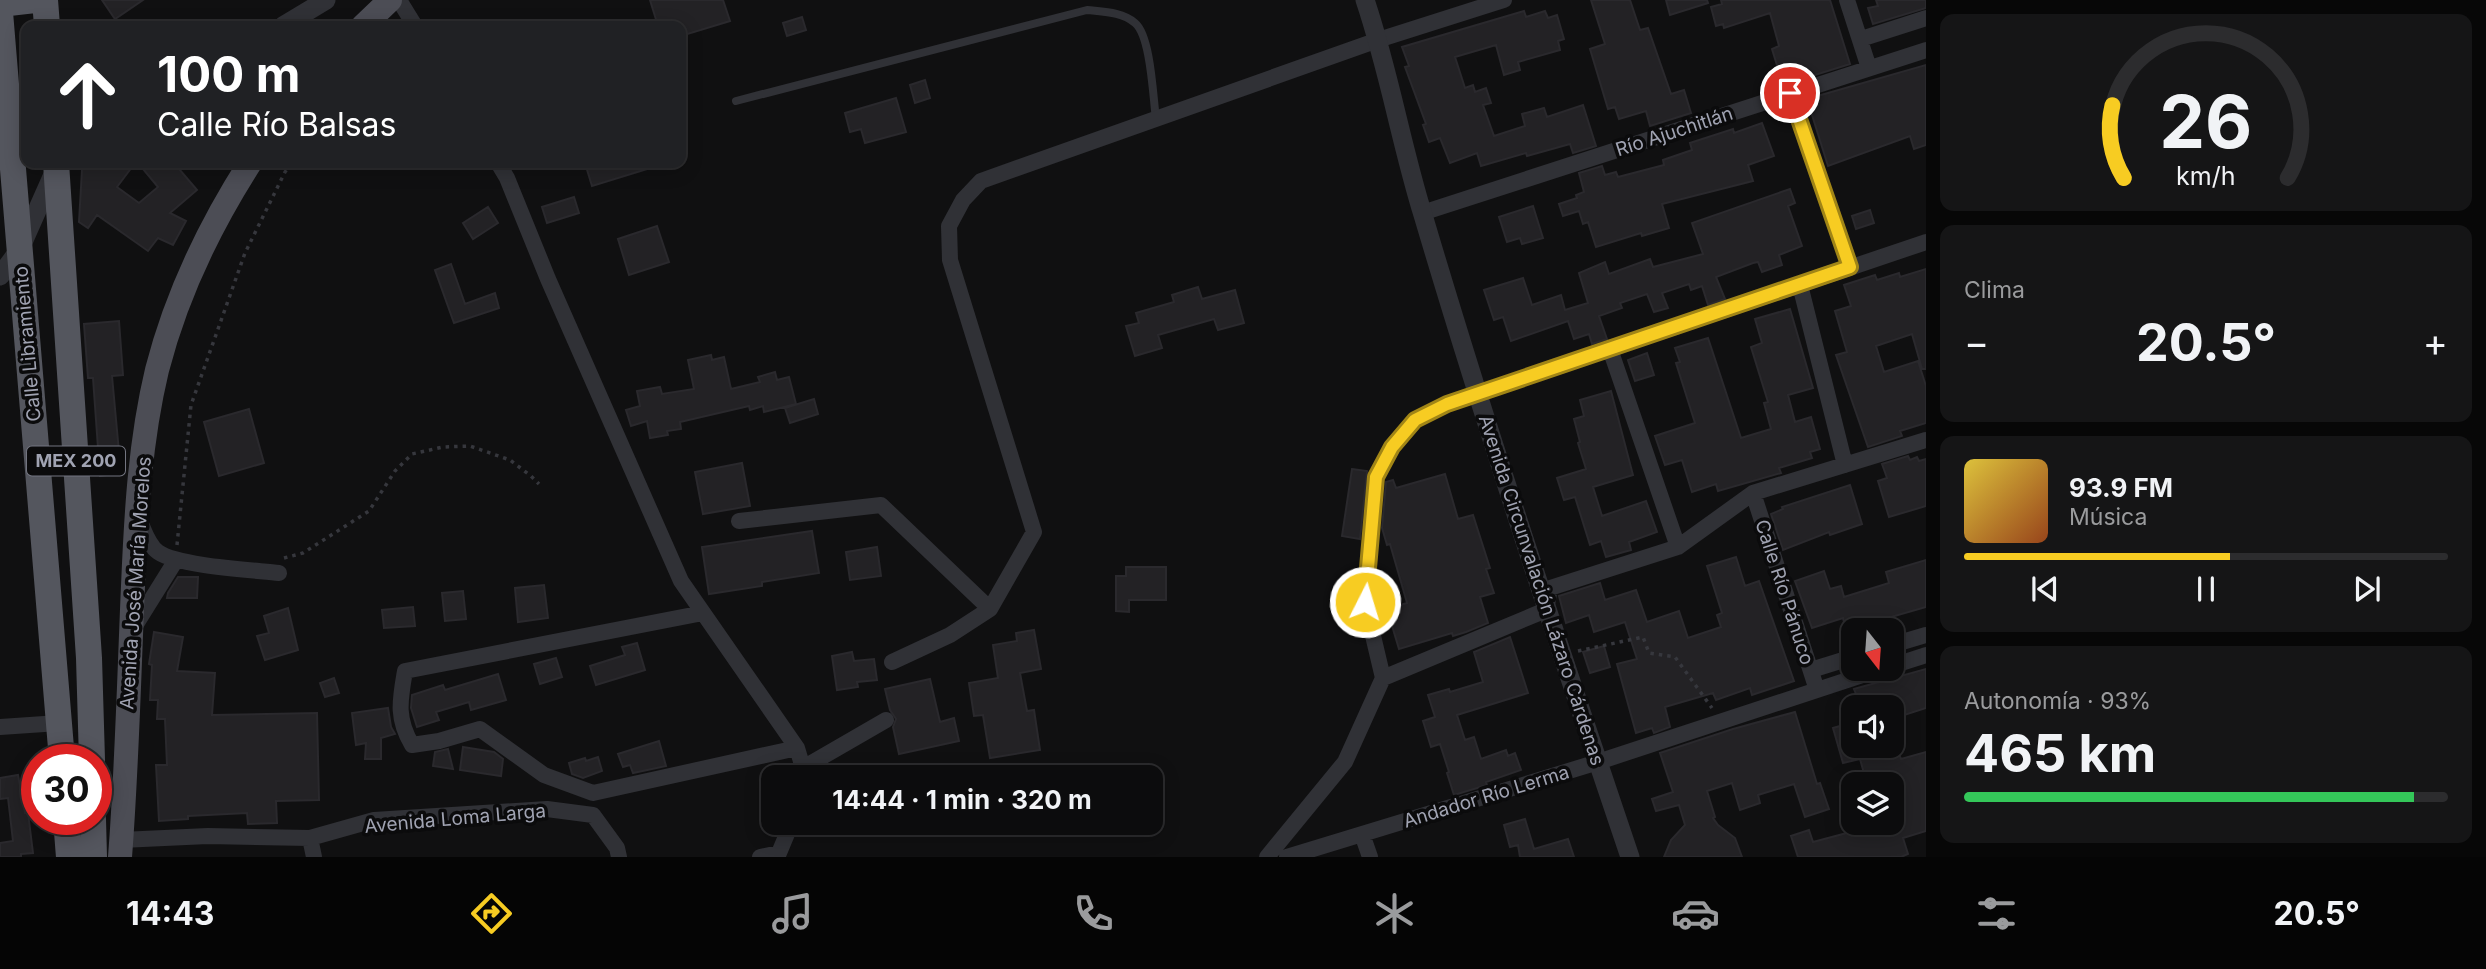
<!DOCTYPE html>
<html lang="es">
<meta charset="utf-8">
<style>
:root{--surface:#0c0c0d;--page:#151516;--text:#f1f3f6;--muted:#9a9b9d;--line:#2c2c2e;--accent:#f7cc22}
body{margin:0;font-family:Inter,sans-serif;background:var(--page);color:var(--text);height:100vh;display:flex;flex-direction:column;font-size:26px;white-space:nowrap}
*{box-sizing:border-box;margin:0}
p{font-size:23px;color:var(--muted)}
.icon{flex:none;width:38px;height:38px;fill:none;stroke:currentColor;stroke-width:2;stroke-linecap:round;stroke-linejoin:round}
.map{position:relative;flex:1;overflow:hidden}
.sheet{display:flex;flex-direction:column;gap:14px;padding:14px;background:#070707;width:560px}
.sheet>*{flex:none}
.guide{position:absolute;left:21px;top:21px;width:665px;height:147px;border-radius:14px;box-shadow:0 4px 18px #0003,0 0 0 2px var(--line);background:#202124;color:#fff;overflow:hidden}
.needle{width:46px;rotate:163deg}
.buttons{position:absolute;left:1841px;top:618px;display:grid;gap:14px}
.buttons a{display:grid;place-items:center;width:63px;height:63px;border-radius:14px;background:var(--surface);box-shadow:0 4px 18px #0003,0 0 0 2px var(--line);font-size:35px}
.speed{position:absolute;left:21px;top:744px;display:flex;gap:14px;font-size:35px;font-weight:700;text-align:center}
.speed>*{display:grid;place-content:center;width:91px;height:91px;border-radius:50%;background:var(--surface);box-shadow:0 4px 18px #0003,0 0 0 2px var(--line);line-height:1}
.speed .limit{border:10px solid #d22;background:#fff;color:#111}
.pin{position:absolute;display:grid;place-items:center;width:60px;height:60px;color:#fff;margin:-30px;border:4px solid #fff;border-radius:50%;box-shadow:0 2px 7px #0007}
.me{position:absolute;width:77px;margin:-38px;rotate:5deg;stroke-linejoin:round;filter:drop-shadow(0 0 5px #0008)}
.turn{display:flex;align-items:center;gap:24px;height:147px;padding:0 21px;font-size:32px}
.turn .icon{width:91px;height:91px;stroke-width:2.5}
.turn b{display:block;font-size:49px;line-height:60px}
.big{font-size:52px;font-weight:700;line-height:1.1}
.sheet .tile{flex:1;display:flex;flex-direction:column;justify-content:center;gap:10px;min-width:0;padding:0 24px;border-radius:14px;background:var(--page)}
.sheet .dial{align-items:center;gap:0}
.dial svg{height:182px;overflow:visible;fill:none;stroke:var(--line);stroke-width:7;stroke-linecap:round;text-anchor:middle}
.dial text{fill:var(--text);stroke:none}
.song{display:flex;align-items:center;gap:21px}
.cover{width:84px;height:84px;border-radius:10px;background:linear-gradient(135deg,hsl(50 70% 55%),hsl(20 70% 35%))}
.played{height:7px;border-radius:4px;background:linear-gradient(90deg,var(--accent) 55%,var(--line) 55%)}
.keys{display:flex;justify-content:space-around;direction:ltr}
.heat{display:flex;justify-content:space-between;align-items:center;font-size:38px;direction:ltr}
.charge{height:10px;border-radius:5px;background:linear-gradient(90deg,#34c759 93%,var(--line) 0)}
.trip{position:absolute;left:761px;top:765px;width:402px;height:70px;border-radius:14px;background:var(--surface);box-shadow:0 4px 18px #0003,0 0 0 2px var(--line);font-weight:700;line-height:70px;text-align:center}
.tabs{display:flex;height:112px;justify-content:space-around;align-items:center;background:#050505;color:var(--muted)}
.tabs .icon{width:49px;height:49px}
.tabs .on{color:var(--accent)}
.tabs b{font-size:32px;color:var(--text)}
main{display:flex;flex:1;min-height:0}
.map>svg:first-child{display:block}
.building{fill:#232225;stroke:#2a292d;stroke-width:2}
.lines{fill:none;stroke-linecap:round;stroke-linejoin:round}
.path{stroke:#36373d;stroke-width:3.5;stroke-dasharray:3.5 5;stroke-linecap:butt}
.service{stroke:#303136;stroke-width:8}
.minor{stroke:#303136;stroke-width:16}
.tertiary{stroke:#303136;stroke-width:19}
.primary{stroke:#4c4d55;stroke-width:24}
.trunk{stroke:#54565e;stroke-width:26}
.route-casing{stroke:#a18516;stroke-width:18}
.route{stroke:#f7cc22;stroke-width:12}
.labels{text-anchor:middle;stroke-width:7;stroke-linejoin:round;paint-order:stroke}
.shield{fill:#0b0b0c;stroke:#737580;stroke-width:2}
.shield-label{font-size:18px;font-weight:bold;fill:#a0a3b2}
.street-label{font-size:19px;fill:#a0a3b2;stroke:#0b0b0c}
</style>
<main>
<div class="map">
<svg width="1926" height="857" viewBox="0 0 1926 857">
<rect width="100%" height="100%" fill="#101011"/>
<!-- building -->
<path class="building" d="M102,0H143L115,19Z
M650,0H723L730,21L681,36V26H658Z
M1591,0H1630L1640,30L1648,28L1671,94L1684,90L1691,113L1650,126L1646,111L1619,119L1615,107L1608,109L1590,49L1605,44Z
M1666,0H1707L1708,3L1670,15Z
M1721,0H1830L1850,64L1783,85L1772,49L1779,46L1770,13L1724,28L1723,24L1716,26L1711,7L1722,4Z
M1876,0H1926V8L1873,24L1868,8L1878,6Z
M1524,11L1526,17L1545,11L1548,18L1557,15L1564,39L1558,41L1560,50L1518,62L1520,70L1504,75L1496,45L1455,57L1465,88L1473,85L1475,92L1486,88L1491,103L1483,105L1494,136L1525,126L1522,114L1544,108L1547,117L1583,105L1596,146L1573,153L1570,144L1527,156L1526,153L1481,166L1477,153L1450,163L1440,138L1429,142L1423,125L1426,124L1405,67L1409,66L1402,47Z
M802,17L806,30L787,36L783,23Z
M1926,65V145L1914,149L1910,136L1828,166L1807,99Z
M925,80L930,98L915,103L910,85Z
M896,98L906,132L865,143L861,129L850,132L845,113Z
M1762,123L1774,156L1748,165L1753,181L1662,204L1669,228L1642,236L1641,233L1596,247L1588,222L1583,224L1579,211L1563,216L1559,204L1577,198L1576,195L1584,192L1579,173L1602,166L1605,175L1616,172L1618,177L1664,165L1663,160L1692,150L1690,143L1733,129L1734,133Z
M87,163H135L117,187L139,203L158,187L138,163H174L197,190L170,213L186,221L173,245L158,238L148,251L97,215L88,228L79,222L82,170Z
M585,163H657V166L592,186Z
M1790,189L1795,203L1788,206L1802,246L1779,255L1782,265L1762,272L1758,262L1753,263L1716,277L1725,299L1708,305L1702,286L1691,290L1689,284L1662,293L1668,308L1654,312L1647,294L1620,303L1622,308L1599,316L1607,339L1592,344L1589,334L1574,339L1568,321L1511,341L1503,317L1494,320L1484,290L1523,278L1532,305L1561,295L1565,310L1588,303L1579,273L1605,262L1609,274L1650,259L1653,267L1703,254L1692,223Z
M574,197L579,213L547,223L542,207Z
M1533,206L1543,238L1522,244L1520,238L1507,242L1499,217Z
M488,207L498,223L473,239L463,223Z
M1870,210L1874,223L1856,229L1852,216Z
M657,226L669,262L629,275L618,239Z
M451,264L465,304L495,293L499,308L454,323L435,270Z
M1926,269V369H1922L1912,334L1876,346L1884,372L1918,361L1926,386V423L1900,431L1902,436L1868,447L1836,355L1847,352L1835,311L1851,306L1844,285L1875,275L1877,280L1899,273L1900,277Z
M1198,287L1202,299L1235,290L1244,323L1218,330L1214,319L1158,335L1162,348L1135,356L1126,326L1139,323L1136,313L1174,302L1172,295Z
M1790,309L1813,388L1788,395L1795,422L1811,417L1820,449L1810,452L1812,458L1779,468L1781,473L1718,491L1716,484L1692,492L1682,460L1665,465L1655,436L1695,423L1676,363L1680,362L1675,348L1708,338L1741,438L1771,429L1764,403L1768,402L1751,347L1762,343L1755,319Z
M119,321L123,375L112,376L120,463H115L116,474L100,476L93,378H88L84,324Z
M1647,353L1654,375L1635,381L1628,360Z
M711,355L712,360L724,357L731,389L760,382L758,377L775,372L777,380L789,377L796,404L764,412L763,406L750,410L749,406L680,422L681,429L667,431L668,435L650,438L647,421L631,426L626,410L640,406L637,391L660,387L662,394L694,389L688,360Z
M1611,391L1633,475L1593,487L1602,516L1646,501L1657,532L1629,542L1631,550L1606,557L1601,541L1590,545L1575,497L1564,500L1557,478L1586,469L1578,443L1580,442L1574,419L1584,416L1580,400Z
M814,399L818,414L790,423L785,408Z
M249,409L264,463L219,476L204,422Z
M1908,456L1910,460L1917,457L1919,461L1926,459V506L1889,517L1878,481L1887,478L1882,464Z
M742,463L750,506L703,514L695,472Z
M1352,469L1367,471L1360,539L1342,536Z
M1445,474L1458,519L1473,515L1490,568L1486,569L1494,593L1480,597L1488,623L1466,632L1453,636L1452,633L1399,649L1387,609L1407,603L1390,544L1387,545L1382,528L1386,482L1393,480L1396,488Z
M1850,485L1862,524L1830,535L1829,532L1783,550L1771,514L1783,509L1782,507Z
M812,531L819,573L762,582V586L709,594L702,547Z
M877,547L881,576L850,580L846,552Z
M1736,557L1745,586L1759,581L1794,681L1752,695L1750,688L1716,700L1713,693L1665,707L1670,727L1654,733L1652,728L1636,733L1617,664L1637,659L1625,622L1594,632L1589,615L1566,623L1559,596L1600,583L1605,600L1636,590L1647,622L1679,611L1688,638L1721,627L1717,615L1722,613L1707,566Z
M1926,560V607L1846,630L1843,618L1812,628L1795,581L1824,571L1830,589L1841,586L1844,597L1889,583L1886,572Z
M1126,567H1166V600H1129V612L1116,611V576H1126Z
M178,577H198L197,598H167L168,593Z
M544,585L548,618L518,622L515,588Z
M463,591L466,619L445,621L442,593Z
M413,607L415,626L384,628L382,610Z
M288,608L298,650L265,660L257,636L269,633L264,616Z
M1034,630L1041,669L1020,673L1027,711L1034,710L1040,750L990,758L983,715L974,716L969,683L998,678L993,645L1017,641L1016,633Z
M154,632L183,637L177,671L215,673L212,715L317,713L319,800L276,801L277,823L248,824L247,813L188,816V819L159,821L156,765H167L165,719H157L158,700H150L152,665L149,664Z
M1510,637L1528,693L1457,715L1465,740L1474,737L1481,759L1506,750L1508,756L1515,753L1521,770L1486,782L1487,785L1454,795L1447,773L1449,772L1440,744L1431,747L1423,721L1435,717L1428,695L1449,689L1450,692L1483,682L1474,652Z
M637,643L645,670L596,685L590,666L625,655L622,647Z
M1604,646L1610,667L1590,673L1583,652Z
M852,652L854,661L874,659L877,680L857,682L858,687L837,690L832,656Z
M556,658L562,677L540,684L534,664Z
M1926,669V708L1892,719V707H1861L1854,689Z
M498,674L506,700L471,710L469,702L436,712L439,720L417,727L411,708L412,695L443,685L445,690Z
M334,678L339,693L325,697L320,683Z
M930,679L940,722L954,718L959,741L899,754L893,727L896,719L890,710L885,689Z
M388,708L391,727L395,734L381,738V759H365L366,743L356,745L352,713Z
M1795,712L1817,784L1820,783L1829,809L1805,817L1794,784L1758,795L1760,803L1740,810L1732,783L1707,791L1715,817L1713,818L1718,825L1735,838L1742,857H1664L1671,840L1685,825L1679,805L1656,811L1652,799L1673,792L1660,753L1733,729Z
M1847,724L1853,746H1896L1901,759L1926,752V831L1903,838L1908,854L1901,857H1798L1791,836L1809,830L1813,842L1858,830L1855,822H1892V784H1867L1860,759L1843,763L1833,728Z
M659,741L666,766L633,773L630,765L623,767L618,754Z
M463,747L494,752L503,759L501,776L460,770Z
M448,749L453,769L433,766L435,752Z
M598,757L602,771L583,778L572,774L569,763L585,758L586,761Z
M18,775L25,813H28L33,853L21,854V857H0V843L13,841L8,798L0,799V778Z
M1525,819L1534,849L1568,839L1574,857H1520L1518,845L1510,847L1504,825Z"/>
<g class="lines">
<!-- path -->
<path class="path" d="M177,545L191,405L245,253L285,172L292,163
M284,558L303,553L369,511L395,471L412,454L443,447L470,446L510,460L531,476L539,484
M1578,651L1643,637L1649,653L1675,657L1712,708"/>
<!-- service -->
<path class="service" d="M736,101L1087,10C1104,12 1122,12 1135,23C1151,36 1153,98 1156,119"/>
<!-- minor -->
<path class="minor" d="M399,0L415,26
M1847,0L1869,68
M1861,39L1926,18
M1790,93L1850,267
M498,163L507,178L548,279L681,581L797,748L803,768L802,777
M1422,213L1926,50
M1800,285L1845,465
M1610,349L1678,547
M1753,493L1817,690
M139,519C144,530 148,545 158,552C178,566 252,570 279,573
M739,521L881,505L990,609
M703,613L405,671C400,700 396,718 412,745L439,741L480,729L544,775L593,793L797,748
M133,629L176,560
M1892,645L1926,635
M892,662L950,635L990,609L1034,532L950,260L949,226L963,200L981,181L1378,40L1504,0
M1892,666L1926,655
M1811,670L1853,657
M1383,678L1546,610L1550,588L1678,547L1753,493L1926,440
M0,727L59,723
M803,768L886,720
M1362,834L1370,857
M310,838L314,857
M121,840L208,836L310,838L374,820L547,809L593,815L617,848L619,857
M760,857L779,853L792,822
M1267,857L1345,762L1383,678L1365,602L1376,477L1392,447L1415,420L1447,404L1926,242
M1287,857L1598,762L1884,668"/>
<!-- tertiary -->
<path class="tertiary" d="M1365,0C1389,71 1401,144 1423,215C1487,431 1558,644 1630,857
M283,26L326,0
M0,276L20,249L55,170"/>
<!-- primary -->
<path class="primary" d="M363,26L390,0
M120,857C127,767 129,677 133,586C136,514 140,441 157,370C176,296 209,227 250,163"/>
<!-- trunk -->
<path class="trunk" d="M45,0L47,26
M0,4L35,0
M0,12L62,760
M56,163L89,658L92,760
M66,819L69,857
M93,819L94,857"/>
</g>
<g class="lines">
<defs>
<path id="route" d="M1365,602L1376,477L1392,447L1415,420L1447,404L1850,267L1790,93"/>
</defs>
<!-- route casing -->
<use href="#route" class="route-casing"/>
<!-- route -->
<use href="#route" class="route"/>
</g>
<g class="labels">
<!-- shield labels -->
<rect class="shield" x="27" y="446.5" width="98" height="29" rx="5"/>
<g class="shield-label">
<text x="76" y="467">MEX 200</text>
</g>
<!-- street labels -->
<g class="street-label">
<text transform="translate(1674 131) rotate(-18)" y="7">Río Ajuchitlán</text>
<text transform="translate(27 344) rotate(-95)" y="7">Calle Libramiento</text>
<text transform="translate(135 583) rotate(-86)" y="7">Avenida José María Morelos</text>
<text transform="translate(1542 590) rotate(72)" y="7">Avenida Circunvalación Lázaro Cárdenas</text>
<text transform="translate(1785 592) rotate(72)" y="7">Calle Río Pánuco</text>
<text transform="translate(1486 796) rotate(-17)" y="7">Andador Río Lerma</text>
<text transform="translate(455 818) rotate(-5)" y="7">Avenida Loma Larga</text>
</g>
</g>
</svg>
<div class="buttons">
<a><svg class="needle" viewBox="-14 -14 28 28"><path d="M0-13l5 13h-10z" fill="#e53935"/><path d="M0 13l5-13h-10z" fill="#9a9b9d"/></svg></a>
<a><svg class="icon" aria-label="sound" viewBox="0 0 24 24"><path d="M4 9h4l5-4v14l-5-4H4zM17 9q2 3 0 6"/></svg></a>
<a><svg class="icon" aria-label="layers" viewBox="0 0 24 24"><path d="M12 4l9 5-9 5-9-5zM3 14l9 5 9-5"/></svg></a>
</div>
<div class="speed"><div class="limit">30</div></div>
<div class="pin" style="left:1790px;top:93px;background:#d93025"><svg class="icon" aria-label="arrive" viewBox="0 0 24 24"><path d="M6 21V4h12l-3 4 3 4H6"/></svg></div>
<svg class="me" style="left:1365px;top:602px" viewBox="-20 -20 40 40"><circle r="17" fill="#f7cc22" stroke="#fff" stroke-width="3"/><path d="M0-11L8 9 0 5-8 9z" fill="#fff"/></svg>
<div class="trip">14:44 · 1 min · 320 m</div>
<div class="guide">
<div class="turn"><svg class="icon" aria-label="ahead" viewBox="0 0 24 24"><path d="M12 20V5M6 11l6-6 6 6"/></svg><div><b>100 m</b>Calle Río Balsas</div></div>
</div>
</div>
<section class="sheet">
<div class="tile dial"><svg viewBox="0 0 100 80">
<path d="M14 69A42 42 0 1 1 86 69"/>
<path d="M14 69A42 42 0 0 1 9 37" stroke="#f7cc22"/>
<text x="50" y="56" font-size="32" font-weight="700">26</text>
<text x="50" y="72" font-size="11">km/h</text>
</svg></div>
<div class="tile"><p>Clima</p>
<div class="heat"><a>−</a><b class="big">20.5°</b><a>+</a></div>
</div>
<div class="tile">
<div class="song"><i class="cover"></i><div><b>93.9 FM</b><p>Música</p></div></div>
<div class="played"></div>
<div class="keys"><svg class="icon" aria-label="previous" viewBox="0 0 24 24"><path d="M18 5L8 12l10 7zM5 5v14"/></svg><svg class="icon" aria-label="pause" viewBox="0 0 24 24"><path d="M8 5v14M16 5v14"/></svg><svg class="icon" aria-label="next" viewBox="0 0 24 24"><path d="M6 5l10 7-10 7zM19 5v14"/></svg></div>
</div>
<div class="tile"><p>Autonomía · 93%</p><b class="big">465 km</b><div class="charge"></div></div>
</section>
</main>
<nav class="tabs">
<b>14:43</b>
<svg class="icon on" aria-label="directions" viewBox="0 0 24 24"><path d="M12 3l9 9-9 9-9-9zM9 14v-3h6M13 9l2 2-2 2"/></svg>
<svg class="icon" aria-label="music" viewBox="0 0 24 24"><path d="M9 18V5l10-2v13"/><circle cx="6" cy="18" r="3"/><circle cx="16" cy="16" r="3"/></svg>
<svg class="icon" aria-label="phone" viewBox="0 0 24 24"><path d="M5 4h4l2 5-3 2q2 4 5 5l2-3 5 2v4C11 20 4 13 5 4z"/></svg>
<svg class="icon" aria-label="climate" viewBox="0 0 24 24"><path d="M12 3v18M4 7l16 10M4 17L20 7"/></svg>
<svg class="icon" aria-label="car" viewBox="0 0 24 24"><path d="M5 17H2v-5l4-1 3-4h7l3 4 3 1v5h-3M9 17h6M6 11h13"/><circle cx="7" cy="17" r="2"/><circle cx="17" cy="17" r="2"/></svg>
<svg class="icon" aria-label="filters" viewBox="0 0 24 24"><path d="M4 7h16M4 17h16"/><circle cx="9" cy="7" r="2"/><circle cx="15" cy="17" r="2"/></svg>
<b>20.5°</b>
</nav>
